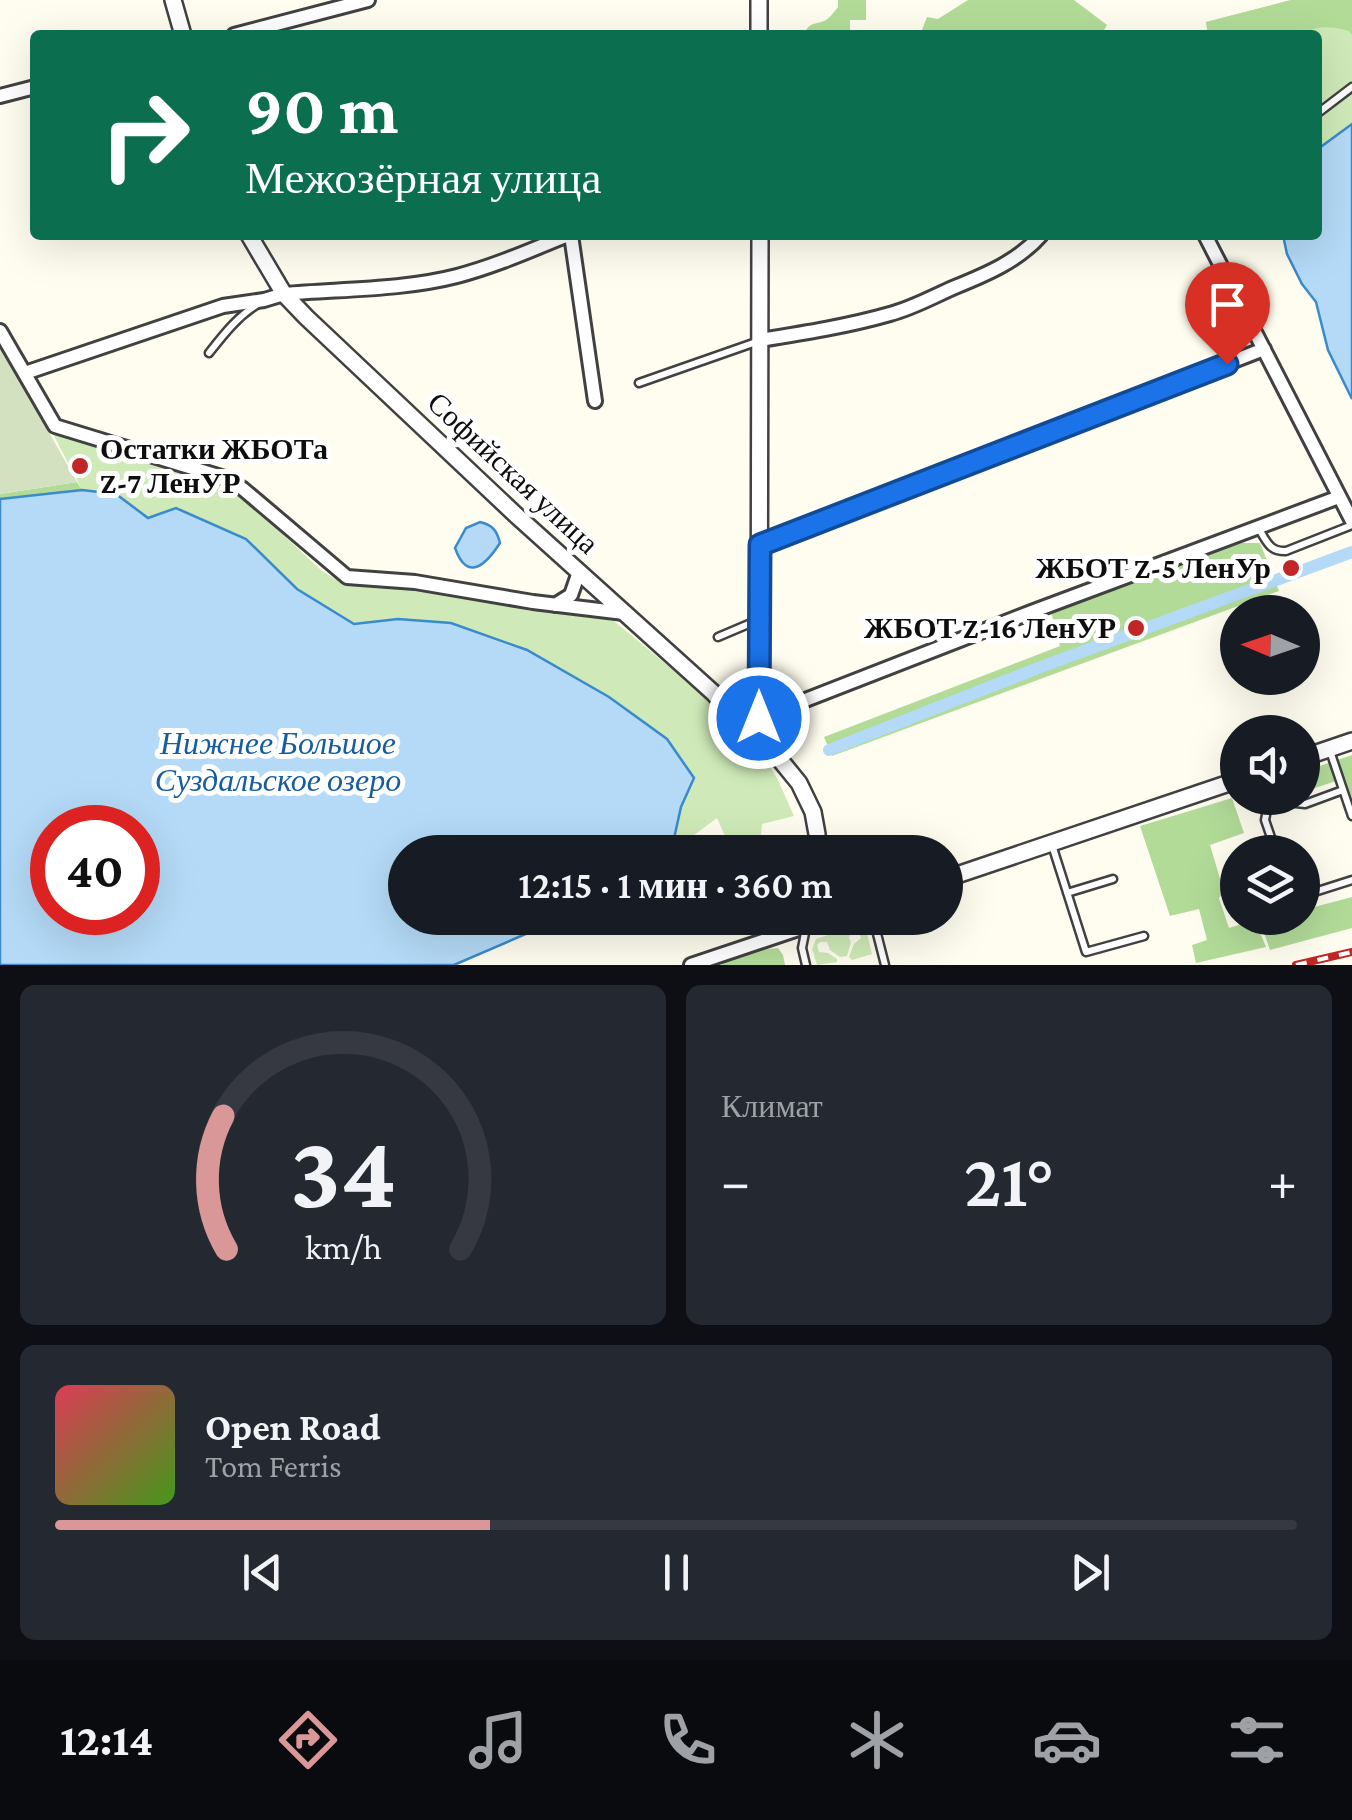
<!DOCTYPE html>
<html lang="ru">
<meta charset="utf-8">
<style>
:root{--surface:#171b24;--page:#242831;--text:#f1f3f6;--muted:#9ea1a6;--line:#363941;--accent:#da9798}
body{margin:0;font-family:"Crimson Pro",serif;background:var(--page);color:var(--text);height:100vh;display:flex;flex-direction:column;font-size:38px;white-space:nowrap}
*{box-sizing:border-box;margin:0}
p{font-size:32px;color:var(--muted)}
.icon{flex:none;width:55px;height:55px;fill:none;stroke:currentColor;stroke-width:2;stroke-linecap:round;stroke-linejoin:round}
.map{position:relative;height:965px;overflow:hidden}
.sheet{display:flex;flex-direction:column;gap:20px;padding:20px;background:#0d0f14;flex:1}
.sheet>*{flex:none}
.banner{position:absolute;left:30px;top:30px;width:1292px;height:210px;border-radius:10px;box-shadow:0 10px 40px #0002;background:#0b6e4f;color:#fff;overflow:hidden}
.needle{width:65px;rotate:272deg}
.controls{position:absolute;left:1220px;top:595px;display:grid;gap:20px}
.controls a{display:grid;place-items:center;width:100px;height:100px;border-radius:50%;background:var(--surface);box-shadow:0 10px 40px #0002;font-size:50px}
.speed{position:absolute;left:30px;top:805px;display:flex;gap:20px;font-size:50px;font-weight:700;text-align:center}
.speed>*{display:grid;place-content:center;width:130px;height:130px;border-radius:50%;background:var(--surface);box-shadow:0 10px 40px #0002;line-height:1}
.speed .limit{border:15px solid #d22;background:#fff;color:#111}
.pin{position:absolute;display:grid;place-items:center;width:85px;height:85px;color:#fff;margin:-102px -42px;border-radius:50% 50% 50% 0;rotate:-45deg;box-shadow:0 0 10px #0007}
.pin .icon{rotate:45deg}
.me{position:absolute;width:110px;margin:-55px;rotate:0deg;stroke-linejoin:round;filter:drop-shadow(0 0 8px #0008)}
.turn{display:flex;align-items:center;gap:35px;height:210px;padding:0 50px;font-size:45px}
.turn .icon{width:130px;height:130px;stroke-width:2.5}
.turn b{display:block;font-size:70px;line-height:85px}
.big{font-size:75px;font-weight:600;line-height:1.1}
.sheet .tile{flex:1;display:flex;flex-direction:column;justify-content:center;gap:15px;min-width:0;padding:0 35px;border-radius:15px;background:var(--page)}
.sheet .dial{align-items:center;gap:0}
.dial svg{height:260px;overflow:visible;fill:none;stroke:var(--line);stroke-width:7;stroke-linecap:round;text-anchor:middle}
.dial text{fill:var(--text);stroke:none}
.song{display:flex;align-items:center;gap:30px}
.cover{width:120px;height:120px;border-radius:15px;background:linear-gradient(135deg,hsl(350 70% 55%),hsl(100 70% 35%))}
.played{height:10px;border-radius:5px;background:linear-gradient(90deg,var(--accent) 35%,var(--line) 35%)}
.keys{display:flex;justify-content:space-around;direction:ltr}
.heat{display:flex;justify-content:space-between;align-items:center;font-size:55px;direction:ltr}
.sheet .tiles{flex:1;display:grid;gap:20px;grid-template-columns:1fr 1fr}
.tile:last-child{grid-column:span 2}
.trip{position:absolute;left:388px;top:835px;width:575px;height:100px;border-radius:50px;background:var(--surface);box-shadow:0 10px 40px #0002;font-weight:600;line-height:100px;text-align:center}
.dock{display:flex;height:160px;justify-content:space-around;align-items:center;background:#090b0e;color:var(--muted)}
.dock .icon{width:70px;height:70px}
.dock .current{color:var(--accent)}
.dock b{font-size:45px;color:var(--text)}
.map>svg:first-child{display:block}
.green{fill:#cfeab8}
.forest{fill:#b2db98}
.cemetery{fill:#d4e1c0}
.water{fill:#b4daf7;stroke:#3a8ace;stroke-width:2.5;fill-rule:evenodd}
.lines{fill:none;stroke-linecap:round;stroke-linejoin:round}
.canal{stroke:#b4daf7;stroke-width:12}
.service-casing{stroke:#414141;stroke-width:11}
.minor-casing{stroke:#414141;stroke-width:18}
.tertiary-casing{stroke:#414141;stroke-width:20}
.service{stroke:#fff;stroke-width:6}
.minor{stroke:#fff;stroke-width:12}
.tertiary{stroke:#fff;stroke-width:15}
.rail-casing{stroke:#bf2625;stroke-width:8}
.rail{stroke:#fff;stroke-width:4;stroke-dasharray:11;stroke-linecap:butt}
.route-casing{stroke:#114b97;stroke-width:25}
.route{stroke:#1a73e8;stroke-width:18}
.poi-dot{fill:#bf2625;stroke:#fff;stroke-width:4}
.labels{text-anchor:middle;stroke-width:10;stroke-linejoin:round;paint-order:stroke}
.poi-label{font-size:30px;font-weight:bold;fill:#0e0e0e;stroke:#fff;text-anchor:end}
.street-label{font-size:30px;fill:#0e0e0e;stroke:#fff}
.water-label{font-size:32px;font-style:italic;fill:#165ca1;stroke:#fff}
</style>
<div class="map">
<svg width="1352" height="965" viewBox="0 0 1352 965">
<rect width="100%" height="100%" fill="#fffdef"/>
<!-- green -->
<path class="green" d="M1291,0H1352V124L1318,149V35H1208L1206,22Z
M51,430L219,481L236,491L321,570L343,584L413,590L614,621L701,693L750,741L763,755L778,780L794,816L762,824L760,846L729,845L717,818L671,852L681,807L694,778L667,739L609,697L527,650L398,619L354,624L297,589L246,539L177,508L149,518L115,494L82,490Z
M855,926L863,927L867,933L872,954L852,960L849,957L854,944L861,938L859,932L851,931L849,938L851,942L847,956L840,957L830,950L827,942H820L817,945L819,952L828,953L837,959V962L817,965L812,949L816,939Z"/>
<!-- forest -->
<path class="forest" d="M838,0H866V20H850V35H804C809,22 813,25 824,21C829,19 834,12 838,7Z
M968,0H1074L1107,25L1101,35H920L927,17L938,19Z
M1291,0H1352V35L1349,31C1333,27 1315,24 1303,35H1208L1206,22Z
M77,482L82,490L0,499V494Z
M1236,543H1260L1279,591L832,756L824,737L1060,646L1051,612Z
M1352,755V798L1345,778L1303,792L1302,772Z
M1232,798L1244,833L1210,845L1224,892L1219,898L1229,928L1255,920L1266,947L1196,963L1192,945L1207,940L1199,909L1170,916L1140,826Z
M1352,897V928L1270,950L1259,918H1302L1303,910Z
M778,948L783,955L785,965H722L723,963C740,955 759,949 778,948Z"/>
<!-- cemetery -->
<path class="cemetery" d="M0,345L77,482L0,494Z"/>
<!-- water -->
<path class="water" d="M1352,124V399L1328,350L1316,302L1302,284L1287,254L1283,235H1318V149Z
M82,490L116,494L148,518L176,508L246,539L297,589L354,624L398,619L451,623L527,650L609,697L667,739L694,778L681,807L671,852H405V918H563L454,965H0V499ZM52,828H138V912H52Z
M480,522C493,525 497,531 500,543C487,563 468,584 455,548L466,528Z"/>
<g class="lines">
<!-- canal -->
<path class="canal" d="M829,750L1046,665L1352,552"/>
<defs>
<path id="service" d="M1318,113L1352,87
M209,353C224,334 238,316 258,304
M639,383L759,341
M1259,529C1267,542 1270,552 1286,551L1352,525
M718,637L758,620
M1330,751L1352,816
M1269,798V800L1305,804L1343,790
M1269,800L1265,820L1276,852
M1052,845L1086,952L1144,936
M1067,893L1113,879
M1305,895L1352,880
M873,918L885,965
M806,965L802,948L808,918"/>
<path id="minor" d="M234,35L368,0
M0,96L35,87
M571,235L595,401
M1205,235L1352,521
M0,331L55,426L225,478L243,489L347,577L415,582L533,602L624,613
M760,340C804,333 848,326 890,314C913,308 934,296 955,287C987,274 1018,261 1041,235
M25,373L223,306L264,300L284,294C340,289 403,290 457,276C495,266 531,250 568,235
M760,545L1264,349
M555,605L571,595L579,572
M759,718L1034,611L1339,497
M691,965L831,918"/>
<path id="tertiary" d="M173,0L183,35
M759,35V0
M249,235L284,294L306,317L517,516L759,734L799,783L813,812L817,834V852
M715,695C738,701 749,697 759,675
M759,734L760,235
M1302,758L1352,741
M945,879L1238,780"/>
</defs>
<!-- service casing -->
<use href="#service" class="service-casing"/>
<!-- minor casing -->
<use href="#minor" class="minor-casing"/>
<!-- tertiary casing -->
<use href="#tertiary" class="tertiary-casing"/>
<!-- service -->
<use href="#service" class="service"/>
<!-- minor -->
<use href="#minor" class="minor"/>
<!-- tertiary -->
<use href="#tertiary" class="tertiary"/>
<defs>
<path id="rail" d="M1296,965L1352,952"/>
</defs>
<!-- rail casing -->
<use href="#rail" class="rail-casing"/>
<!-- rail -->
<use href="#rail" class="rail"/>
</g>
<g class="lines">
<defs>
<path id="route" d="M759,718L760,545L1227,364"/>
</defs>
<!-- route casing -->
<use href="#route" class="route-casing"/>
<!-- route -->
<use href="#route" class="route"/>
</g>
<!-- markers -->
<g class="poi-dot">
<circle cx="80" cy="466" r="10"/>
<circle cx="1291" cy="568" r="10"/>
<circle cx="1136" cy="628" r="10"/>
</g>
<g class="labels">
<!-- poi labels -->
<g class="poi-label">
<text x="100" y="459" text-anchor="start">Остатки ЖБОТа<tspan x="100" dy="34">Z-7 ЛенУР</tspan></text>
<text x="1271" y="578">ЖБОТ Z-5 ЛенУр</text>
<text x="1116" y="638">ЖБОТ Z-16 ЛенУР</text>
</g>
<!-- street labels -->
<g class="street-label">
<text transform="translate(513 473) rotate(43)" y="10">Софийская улица</text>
</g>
<!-- water labels -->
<g class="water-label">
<text x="278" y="754">Нижнее Большое<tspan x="278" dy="37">Суздальское озеро</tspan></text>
</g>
</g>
</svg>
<div class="controls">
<a><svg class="needle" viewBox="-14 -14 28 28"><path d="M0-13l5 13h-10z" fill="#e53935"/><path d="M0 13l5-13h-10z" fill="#9ea1a6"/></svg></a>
<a><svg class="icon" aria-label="sound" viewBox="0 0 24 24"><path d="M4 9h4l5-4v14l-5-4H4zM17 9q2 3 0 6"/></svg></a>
<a><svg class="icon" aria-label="layers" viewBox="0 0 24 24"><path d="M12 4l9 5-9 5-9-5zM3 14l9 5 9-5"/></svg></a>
</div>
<div class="speed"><div class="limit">40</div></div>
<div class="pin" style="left:1227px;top:364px;background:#d93025"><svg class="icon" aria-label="arrive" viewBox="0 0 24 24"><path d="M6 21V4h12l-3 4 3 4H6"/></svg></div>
<svg class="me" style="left:759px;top:718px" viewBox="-20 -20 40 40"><circle r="17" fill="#1a73e8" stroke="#fff" stroke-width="3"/><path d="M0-11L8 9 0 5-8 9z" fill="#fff"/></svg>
<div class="trip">12:15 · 1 мин · 360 m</div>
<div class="banner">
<div class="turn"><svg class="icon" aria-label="right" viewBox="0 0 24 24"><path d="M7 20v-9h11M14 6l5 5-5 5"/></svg><div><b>90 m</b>Межозёрная улица</div></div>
</div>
</div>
<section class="sheet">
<div class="tiles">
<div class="tile dial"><svg viewBox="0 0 100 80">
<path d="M14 69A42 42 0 1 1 86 69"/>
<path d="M14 69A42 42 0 0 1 13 28" stroke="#da9798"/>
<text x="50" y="56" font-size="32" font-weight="700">34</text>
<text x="50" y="72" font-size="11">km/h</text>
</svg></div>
<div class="tile"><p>Климат</p>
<div class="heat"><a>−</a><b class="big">21°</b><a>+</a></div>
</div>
<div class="tile">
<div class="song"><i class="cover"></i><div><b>Open Road</b><p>Tom Ferris</p></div></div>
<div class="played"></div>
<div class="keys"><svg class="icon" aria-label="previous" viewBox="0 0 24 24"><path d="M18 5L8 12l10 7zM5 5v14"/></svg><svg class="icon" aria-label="pause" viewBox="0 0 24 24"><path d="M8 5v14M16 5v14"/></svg><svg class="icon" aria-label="next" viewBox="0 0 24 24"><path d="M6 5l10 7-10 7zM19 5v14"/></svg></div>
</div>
</div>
</section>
<nav class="dock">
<b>12:14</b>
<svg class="icon current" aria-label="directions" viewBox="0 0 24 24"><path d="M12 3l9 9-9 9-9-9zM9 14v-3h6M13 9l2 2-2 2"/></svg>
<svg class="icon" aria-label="music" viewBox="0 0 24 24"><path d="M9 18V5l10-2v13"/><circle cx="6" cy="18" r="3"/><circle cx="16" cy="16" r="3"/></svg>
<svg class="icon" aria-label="phone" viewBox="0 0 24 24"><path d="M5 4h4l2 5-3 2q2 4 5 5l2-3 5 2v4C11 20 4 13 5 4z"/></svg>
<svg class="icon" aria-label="climate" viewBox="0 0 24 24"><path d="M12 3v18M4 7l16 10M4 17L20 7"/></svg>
<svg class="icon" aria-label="car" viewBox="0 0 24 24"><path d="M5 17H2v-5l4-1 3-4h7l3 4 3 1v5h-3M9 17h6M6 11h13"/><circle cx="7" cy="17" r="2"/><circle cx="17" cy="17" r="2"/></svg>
<svg class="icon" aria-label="filters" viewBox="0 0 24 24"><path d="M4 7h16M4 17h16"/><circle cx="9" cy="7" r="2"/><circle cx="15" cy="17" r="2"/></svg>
</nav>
